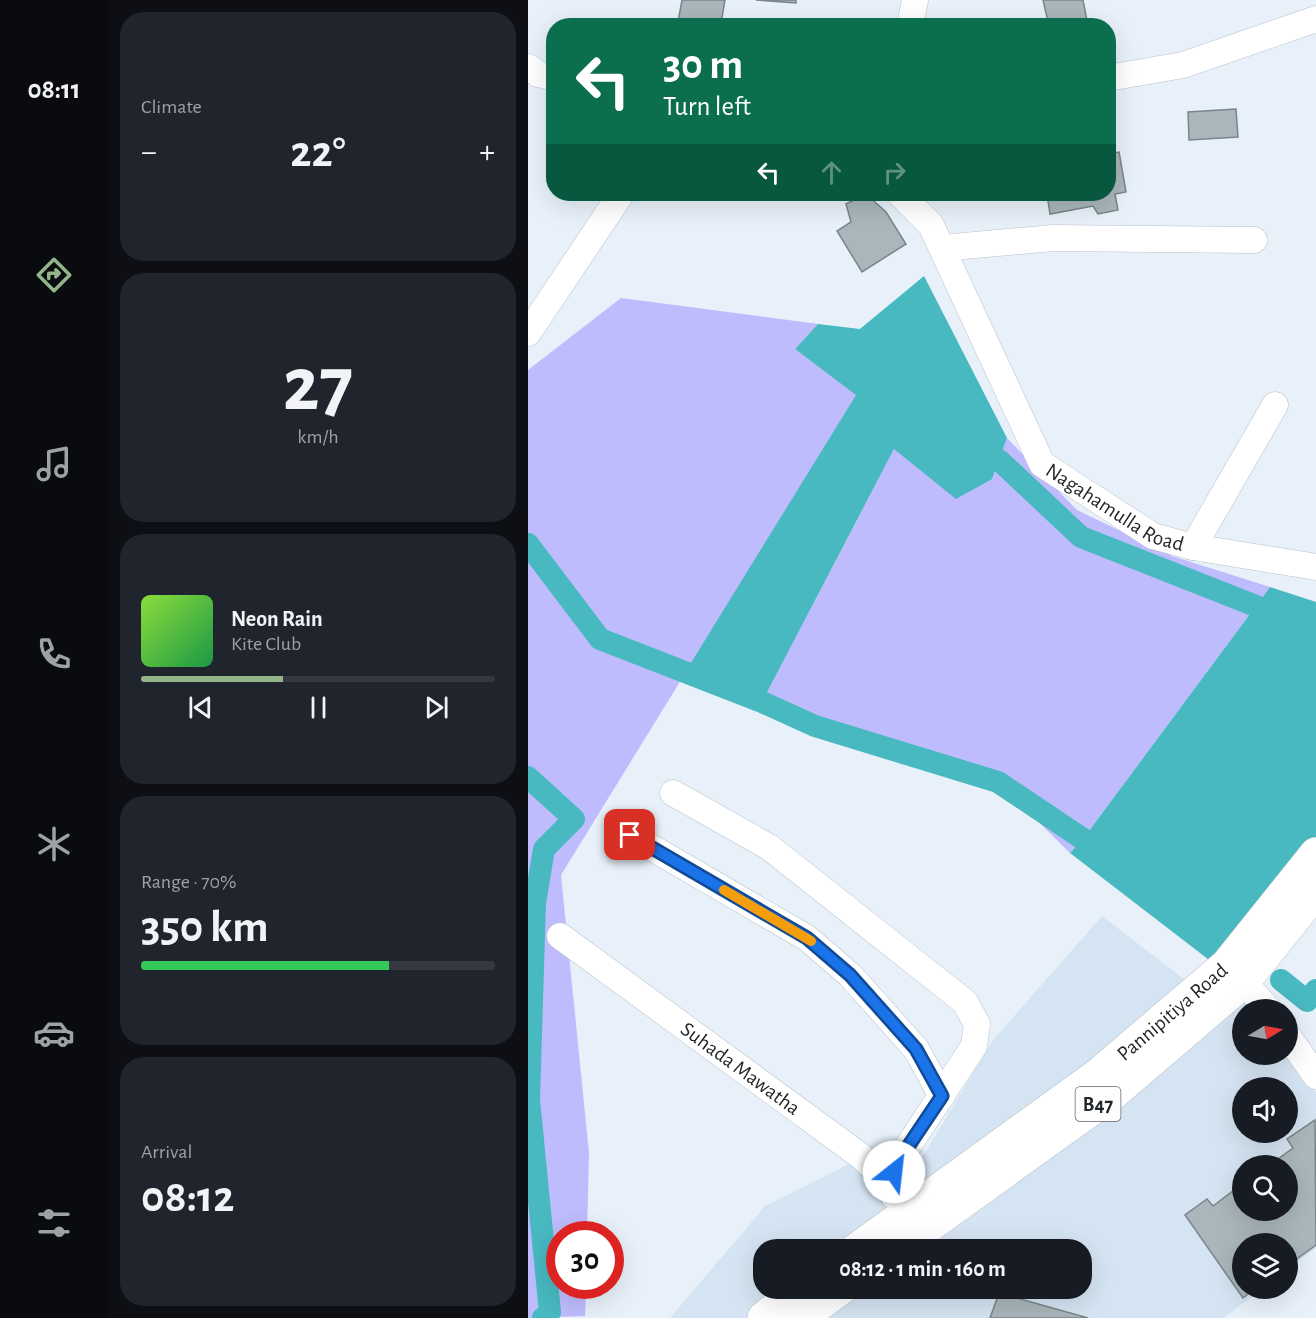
<!DOCTYPE html>
<meta charset="utf-8">
<style>
:root{--surface:#171b24;--page:#20242c;--text:#f1f3f6;--muted:#9ea1a6;--line:#363941;--accent:#93b589}
body{margin:0;font-family:"Alegreya Sans",sans-serif;background:var(--page);color:var(--text);height:100vh;display:flex;flex-direction:column;font-size:22px;white-space:nowrap}
*{box-sizing:border-box;margin:0}
p{font-size:20px;color:var(--muted)}
.icon{flex:none;width:33px;height:33px;fill:none;stroke:currentColor;stroke-width:2;stroke-linecap:round;stroke-linejoin:round}
.map{position:relative;flex:1;overflow:hidden}
.details{display:flex;flex-direction:column;gap:12px;padding:12px;background:#0d0f14;width:420px}
.details>*{flex:none}
.banner{position:absolute;left:18px;top:18px;width:570px;height:183px;border-radius:24px;box-shadow:0 6px 24px #0002;background:#0b6e4f;color:#fff;overflow:hidden}
.needle{width:39px;rotate:80deg}
.tools{position:absolute;left:704px;top:999px;display:grid;gap:12px}
.tools a{display:grid;place-items:center;width:66px;height:66px;border-radius:50%;background:var(--surface);box-shadow:0 6px 24px #0002;font-size:30px}
.speed{position:absolute;left:18px;top:1221px;display:flex;gap:12px;font-size:30px;font-weight:700;text-align:center}
.speed>*{display:grid;place-content:center;width:78px;height:78px;border-radius:50%;background:var(--surface);box-shadow:0 6px 24px #0002;line-height:1}
.speed .limit{border:9px solid #d22;background:#fff;color:#111}
.pin{position:absolute;display:grid;place-items:center;width:51px;height:51px;color:#fff;margin:-26px;border-radius:12px;box-shadow:0 3px 9px #0006}
.me{position:absolute;width:66px;margin:-33px;rotate:29deg;stroke-linejoin:round;filter:drop-shadow(0 0 4px #0008)}
.turn{display:flex;align-items:center;gap:21px;height:126px;padding:0 18px;font-size:27px}
.turn .icon{width:78px;height:78px;stroke-width:2.5}
.turn b{display:block;font-size:42px;line-height:51px}
.lanes{display:flex;align-items:center;height:57px;padding:0 18px;background:#0003;justify-content:center;gap:30px;direction:ltr}
.lanes .off{opacity:.35}
.big{font-size:45px;font-weight:700;line-height:1.1}
.details .card{flex:1;display:flex;flex-direction:column;justify-content:center;gap:9px;min-width:0;padding:0 21px;border-radius:24px;background:var(--page)}
.details .dial{align-items:center;gap:0}
.dial b{font-size:78px;line-height:1}
.song{display:flex;align-items:center;gap:18px}
.cover{width:72px;height:72px;border-radius:9px;background:linear-gradient(135deg,hsl(90 70% 55%),hsl(140 70% 35%))}
.played{height:6px;border-radius:3px;background:linear-gradient(90deg,var(--accent) 40%,var(--line) 40%)}
.keys{display:flex;justify-content:space-around;direction:ltr}
.heat{display:flex;justify-content:space-between;align-items:center;font-size:33px;direction:ltr}
.charge{height:9px;border-radius:4px;background:linear-gradient(90deg,#34c759 70%,var(--line) 0)}
.trip{position:absolute;left:225px;top:1239px;width:339px;height:60px;border-radius:24px;background:var(--surface);box-shadow:0 6px 24px #0002;font-weight:700;line-height:60px;text-align:center}
main{display:flex;flex:1;min-height:0}
.tab-bar{display:flex;flex-direction:column;width:108px;justify-content:space-around;align-items:center;background:#090b0e;color:var(--muted)}
.tab-bar .icon{width:42px;height:42px}
.tab-bar .current{color:var(--accent)}
.tab-bar b{font-size:27px;color:var(--text)}
.map>svg:first-child{display:block}
.built{fill:#d5e4f2;fill-rule:evenodd}
.green{fill:#bfbcfd}
.water{fill:#48b8c1}
.lines{fill:none;stroke-linecap:round;stroke-linejoin:round}
.canal{stroke:#48b8c1;stroke-width:22}
.building{fill:#aab6bb;stroke:#798589;stroke-width:1.5}
.minor-casing{stroke:#b9c2ca;stroke-width:27}
.major-casing{stroke:#b9c2ca;stroke-width:34}
.minor{stroke:#fff;stroke-width:26}
.major{stroke:#fff;stroke-width:33}
.route-casing{stroke:#114b97;stroke-width:15}
.route{stroke:#1a73e8;stroke-width:10}
.slow{stroke:#f59e0b;stroke-width:10}
.labels{text-anchor:middle;stroke-width:5;stroke-linejoin:round;paint-order:stroke}
.shield{fill:#fdfdfd;stroke:#646669;stroke-width:1.5}
.shield-label{font-size:20px;font-weight:bold;fill:#222629}
.street-label{font-size:21px;fill:#222629;stroke:#fdfdfd}
</style>
<main>
<nav class="tab-bar">
<b>08:11</b>
<svg class="icon current" aria-label="directions" viewBox="0 0 24 24"><path d="M12 3l9 9-9 9-9-9zM9 14v-3h6M13 9l2 2-2 2"/></svg>
<svg class="icon" aria-label="music" viewBox="0 0 24 24"><path d="M9 18V5l10-2v13"/><circle cx="6" cy="18" r="3"/><circle cx="16" cy="16" r="3"/></svg>
<svg class="icon" aria-label="phone" viewBox="0 0 24 24"><path d="M5 4h4l2 5-3 2q2 4 5 5l2-3 5 2v4C11 20 4 13 5 4z"/></svg>
<svg class="icon" aria-label="climate" viewBox="0 0 24 24"><path d="M12 3v18M4 7l16 10M4 17L20 7"/></svg>
<svg class="icon" aria-label="car" viewBox="0 0 24 24"><path d="M5 17H2v-5l4-1 3-4h7l3 4 3 1v5h-3M9 17h6M6 11h13"/><circle cx="7" cy="17" r="2"/><circle cx="17" cy="17" r="2"/></svg>
<svg class="icon" aria-label="filters" viewBox="0 0 24 24"><path d="M4 7h16M4 17h16"/><circle cx="9" cy="7" r="2"/><circle cx="15" cy="17" r="2"/></svg>
</nav>
<section class="details">
<div class="card"><p>Climate</p>
<div class="heat"><a>−</a><b class="big">22°</b><a>+</a></div>
</div>
<div class="card dial"><b>27</b><p>km/h</p></div>
<div class="card">
<div class="song"><i class="cover"></i><div><b>Neon Rain</b><p>Kite Club</p></div></div>
<div class="played"></div>
<div class="keys"><svg class="icon" aria-label="previous" viewBox="0 0 24 24"><path d="M18 5L8 12l10 7zM5 5v14"/></svg><svg class="icon" aria-label="pause" viewBox="0 0 24 24"><path d="M8 5v14M16 5v14"/></svg><svg class="icon" aria-label="next" viewBox="0 0 24 24"><path d="M6 5l10 7-10 7zM19 5v14"/></svg></div>
</div>
<div class="card"><p>Range · 70%</p><b class="big">350 km</b><div class="charge"></div></div>
<div class="card"><p>Arrival</p><b class="big">08:12</b></div>
</section>
<div class="map">
<svg width="788" height="1318" viewBox="0 0 788 1318">
<rect width="100%" height="100%" fill="#e8f1fa"/>
<!-- built -->
<path class="built" d="M574,916L661,983L564,1067L308,1249L236,1250V1288L254,1289L220,1318H142L237,1206L327,1161L372,1194L465,1040Z
M719,999L729,1009L714,1010V1054H759V1051L788,1092V1248L759,1270V1244H714V1288L735,1289L695,1318H298L340,1289L554,1288V1250L394,1249ZM714,1088H759V1132H714ZM714,1166H759V1210H714Z"/>
<!-- green -->
<path class="green" d="M93,298L290,324L267,349L329,394L33,875L61,1153L59,1234H32V1286H58L57,1316L0,1318V370Z
M479,438L549,510L644,556L742,587L555,839L542,853L470,782L287,726L234,702L366,449L464,479Z"/>
<!-- water -->
<path class="water" d="M396,276L479,438L464,479L428,499L366,449L234,702L158,671L328,395L267,349L290,324L332,329Z
M742,587L788,602V844L689,966L542,853L555,839Z"/>
<g class="lines">
<!-- canal -->
<path class="canal" d="M471,460L553,537L728,606
M0,544L72,639L234,702L287,726L470,782L555,839
M0,777L46,819L16,849L7,903L1,1100L22,1312L15,1318
M753,980L779,1001L788,990"/>
</g>
<!-- building -->
<path class="building" d="M154,0H197L193,24L199,26H142L150,22Z
M228,0H268V3Z
M515,0H555L560,26H521Z
M708,109L710,137L661,140L660,112Z
M591,152L598,192L587,194L590,210L570,214L565,206L522,214L519,194H580V154Z
M338,194L358,212L378,244L334,272L309,231L323,222L318,204Z
M787,1120L788,1245L759,1266V1244H714V1288H728L715,1298L657,1215L679,1199L685,1206L714,1184V1210H759V1166H740L765,1148L759,1139Z
M471,1293L560,1318H462Z"/>
<g class="lines">
<defs>
<g id="minor">
<path d="M382,26L387,0"/>
<path d="M0,67L10,74L26,78"/>
<path d="M580,78L655,65L788,19"/>
<path id="s1" d="M372,194L403,225L514,464L625,536L665,547L788,567"/>
<path d="M414,248L525,238L726,240"/>
<path d="M0,333L93,194"/>
<path d="M665,547L747,405"/>
<path d="M145,793L241,847L437,1002L449,1024L446,1046L371,1160L361,1183"/>
<path d="M102,835L279,938L322,975L388,1049L414,1096"/>
<path id="s2" d="M32,936L334,1157L361,1183L366,1196"/>
<path d="M704,969L741,1010"/>
<path d="M759,1035L788,1076"/>
</g>
<g id="major">
<path id="s3" d="M328,1250L570,1075L699,965L788,854"/>
<path d="M367,1250L584,1094L716,981L788,891"/>
<path d="M236,1318L273,1288"/>
<path d="M272,1318L313,1288"/>
</g>
</defs>
<!-- minor casing -->
<use href="#minor" class="minor-casing"/>
<!-- major casing -->
<use href="#major" class="major-casing"/>
<!-- minor -->
<use href="#minor" class="minor"/>
<!-- major -->
<use href="#major" class="major"/>
</g>
<g class="lines">
<defs>
<path id="route" d="M102,835L279,938L322,975L388,1049L414,1096L371,1160L366,1172"/>
</defs>
<!-- route casing -->
<use href="#route" class="route-casing"/>
<!-- route -->
<use href="#route" class="route"/>
<!-- slow -->
<path class="slow" d="M196,890L283,941"/>
</g>
<g class="labels">
<!-- shield labels -->
<rect class="shield" x="547.5" y="1087" width="45" height="34" rx="4.5"/>
<g class="shield-label">
<text x="570" y="1111">B47</text>
</g>
<!-- street labels -->
<g class="street-label">
<text dy="7" stroke="none"><textPath href="#s1" startOffset="393">Nagahamulla Road</textPath></text>
<text dy="7" stroke="none"><textPath href="#s3" startOffset="396">Pannipitiya Road</textPath></text>
<text dy="7" stroke="none"><textPath href="#s2" startOffset="224">Suhada Mawatha</textPath></text>
</g>
</g>
</svg>
<div class="tools">
<a><svg class="needle" viewBox="-14 -14 28 28"><path d="M0-13l5 13h-10z" fill="#e53935"/><path d="M0 13l5-13h-10z" fill="#9ea1a6"/></svg></a>
<a><svg class="icon" aria-label="sound" viewBox="0 0 24 24"><path d="M4 9h4l5-4v14l-5-4H4zM17 9q2 3 0 6"/></svg></a>
<a><svg class="icon" aria-label="search" viewBox="0 0 24 24"><circle cx="10" cy="10" r="6"/><path d="M15 15l6 6"/></svg></a>
<a><svg class="icon" aria-label="layers" viewBox="0 0 24 24"><path d="M12 4l9 5-9 5-9-5zM3 14l9 5 9-5"/></svg></a>
</div>
<div class="speed"><div class="limit">30</div></div>
<div class="pin" style="left:102px;top:835px;background:#d93025"><svg class="icon" aria-label="arrive" viewBox="0 0 24 24"><path d="M6 21V4h12l-3 4 3 4H6"/></svg></div>
<svg class="me" style="left:366px;top:1172px" viewBox="-20 -20 40 40"><circle r="19" fill="#fff"/><path d="M0-13L10 11 0 6-10 11z" fill="#1a73e8"/></svg>
<div class="trip">08:12 · 1 min · 160 m</div>
<div class="banner">
<div class="turn"><svg class="icon" aria-label="left" viewBox="0 0 24 24"><path d="M17 20v-9H6M10 6l-5 5 5 5"/></svg><div><b>30 m</b>Turn left</div></div>
<div class="lanes"><svg class="icon" aria-label="left" viewBox="0 0 24 24"><path d="M17 20v-9H6M10 6l-5 5 5 5"/></svg><svg class="icon off" aria-label="ahead" viewBox="0 0 24 24"><path d="M12 20V5M6 11l6-6 6 6"/></svg><svg class="icon off" aria-label="right" viewBox="0 0 24 24"><path d="M7 20v-9h11M14 6l5 5-5 5"/></svg></div>
</div>
</div>
</main>
